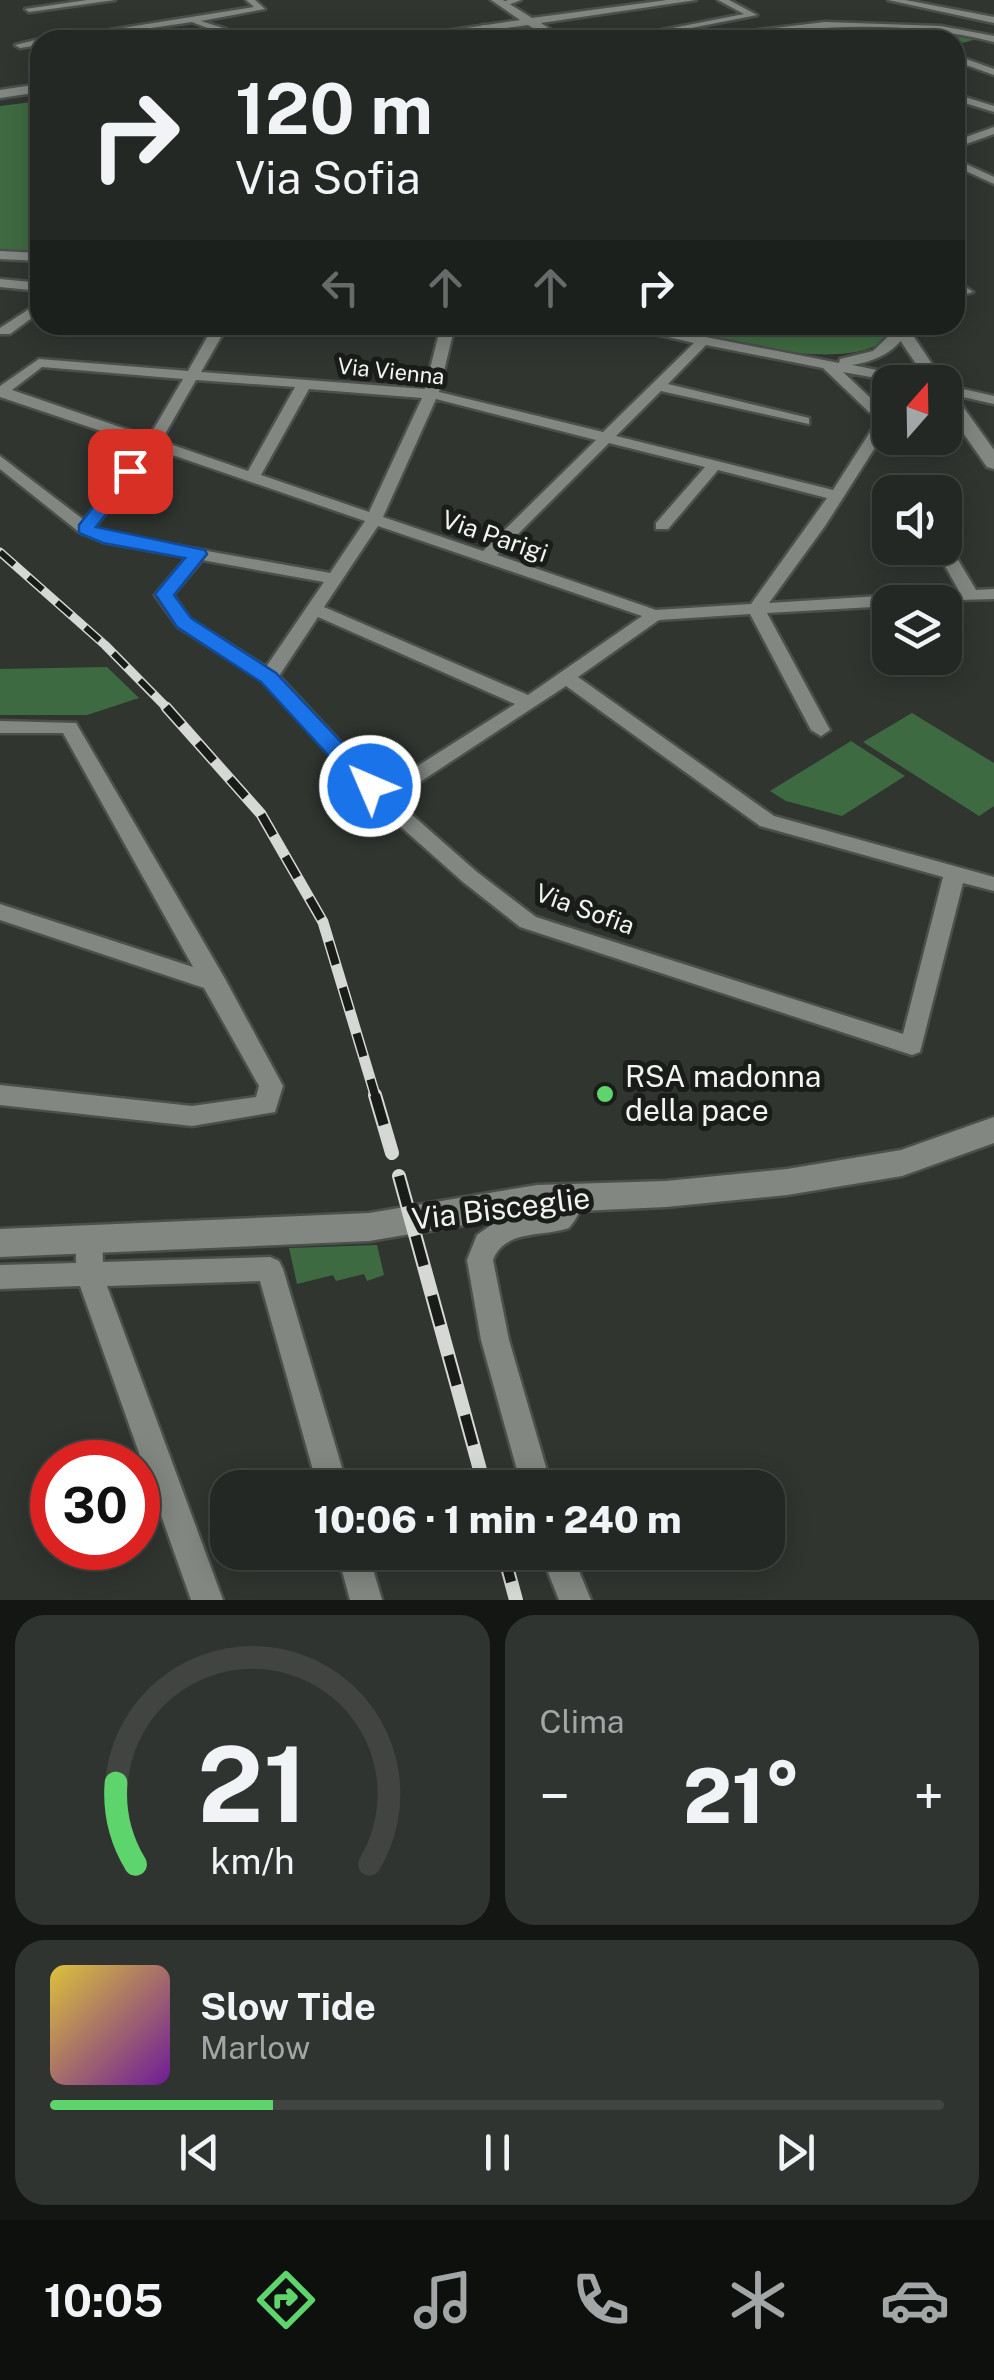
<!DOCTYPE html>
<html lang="it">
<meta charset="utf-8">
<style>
:root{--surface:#242824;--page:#303431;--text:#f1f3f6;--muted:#a3a6a6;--line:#414441;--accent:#5ed56c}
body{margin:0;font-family:"Public Sans",sans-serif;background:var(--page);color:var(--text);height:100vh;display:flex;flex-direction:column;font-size:38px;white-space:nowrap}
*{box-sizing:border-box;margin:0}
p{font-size:32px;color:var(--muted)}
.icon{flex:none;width:55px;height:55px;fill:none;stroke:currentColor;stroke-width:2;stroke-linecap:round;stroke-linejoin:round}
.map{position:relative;height:1600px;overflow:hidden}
.panel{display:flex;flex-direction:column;gap:15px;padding:15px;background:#141614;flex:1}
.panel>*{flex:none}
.hud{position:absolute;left:30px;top:30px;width:935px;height:305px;border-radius:30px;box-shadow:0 5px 25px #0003,0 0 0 2px var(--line);background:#242824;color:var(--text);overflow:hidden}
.needle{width:65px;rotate:20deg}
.controls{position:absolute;left:872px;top:365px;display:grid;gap:20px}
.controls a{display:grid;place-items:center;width:90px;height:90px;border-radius:20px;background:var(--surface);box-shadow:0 5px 25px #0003,0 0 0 2px var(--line);font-size:50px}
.speed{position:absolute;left:30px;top:1440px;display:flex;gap:20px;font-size:50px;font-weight:700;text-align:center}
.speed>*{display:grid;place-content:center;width:130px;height:130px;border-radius:50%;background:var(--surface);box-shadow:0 5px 25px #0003,0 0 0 2px var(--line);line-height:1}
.speed .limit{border:15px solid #d22;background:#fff;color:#111}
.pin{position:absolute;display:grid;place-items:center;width:85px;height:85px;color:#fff;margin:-42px;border-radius:20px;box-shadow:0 5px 15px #0006}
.me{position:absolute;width:110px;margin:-55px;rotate:315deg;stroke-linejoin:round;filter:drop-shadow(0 0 8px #0008)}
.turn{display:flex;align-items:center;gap:35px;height:210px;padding:0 40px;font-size:45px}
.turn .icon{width:130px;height:130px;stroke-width:2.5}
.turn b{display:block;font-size:70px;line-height:85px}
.lanes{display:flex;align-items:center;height:95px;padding:0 40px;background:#0003;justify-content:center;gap:50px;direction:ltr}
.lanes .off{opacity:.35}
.big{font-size:75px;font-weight:800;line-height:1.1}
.panel .card{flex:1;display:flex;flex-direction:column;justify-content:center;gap:15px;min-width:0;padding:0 35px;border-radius:30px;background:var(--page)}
.panel .dial{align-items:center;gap:0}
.dial svg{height:260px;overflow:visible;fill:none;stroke:var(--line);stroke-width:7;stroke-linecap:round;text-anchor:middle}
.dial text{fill:var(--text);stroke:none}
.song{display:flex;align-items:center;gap:30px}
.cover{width:120px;height:120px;border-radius:15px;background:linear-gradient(135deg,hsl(50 70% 55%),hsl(280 70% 35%))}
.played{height:10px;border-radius:5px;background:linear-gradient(90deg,var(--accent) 25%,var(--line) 25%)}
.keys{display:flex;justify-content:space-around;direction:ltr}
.heat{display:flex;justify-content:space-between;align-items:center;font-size:55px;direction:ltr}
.panel .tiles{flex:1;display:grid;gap:15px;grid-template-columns:1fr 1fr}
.card:last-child{grid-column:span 2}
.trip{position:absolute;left:210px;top:1470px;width:575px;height:100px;border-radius:30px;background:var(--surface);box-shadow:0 5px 25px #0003,0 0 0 2px var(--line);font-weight:800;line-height:100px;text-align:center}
.tabs{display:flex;height:160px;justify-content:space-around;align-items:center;background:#0e100e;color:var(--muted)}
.tabs .icon{width:70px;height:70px}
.tabs .on{color:var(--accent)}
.tabs b{font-size:45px;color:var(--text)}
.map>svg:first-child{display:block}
.green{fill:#3e6a41}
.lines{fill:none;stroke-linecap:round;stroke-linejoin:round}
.street-casing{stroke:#4c504c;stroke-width:5}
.secondary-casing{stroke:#4c504c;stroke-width:5}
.street{fill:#828782;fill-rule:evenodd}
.secondary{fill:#828782;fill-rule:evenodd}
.rail-far2-casing{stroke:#d5d8d5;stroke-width:9}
.rail-far1-casing{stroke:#d5d8d5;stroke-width:11}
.rail-casing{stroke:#d5d8d5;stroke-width:14}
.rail-far2{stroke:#1a1c1a;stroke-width:6;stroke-dasharray:19;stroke-linecap:butt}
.rail-far1{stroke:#1a1c1a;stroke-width:8;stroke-dasharray:24;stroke-linecap:butt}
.rail{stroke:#1a1c1a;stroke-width:10;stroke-dasharray:31;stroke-linecap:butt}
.route{fill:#1a73e8;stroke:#114b97;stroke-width:2.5}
.poi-dot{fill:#5ed56c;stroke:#1a1c1a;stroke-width:4}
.labels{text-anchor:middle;stroke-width:10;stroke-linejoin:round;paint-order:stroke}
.far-street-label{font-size:22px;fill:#f1f4f1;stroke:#1a1c1a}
.street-label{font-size:25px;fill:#f1f4f1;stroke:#1a1c1a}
.near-poi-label{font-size:30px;fill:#f1f4f1;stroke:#1a1c1a;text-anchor:start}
.near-street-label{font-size:30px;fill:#f1f4f1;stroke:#1a1c1a}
</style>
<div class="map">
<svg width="994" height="1600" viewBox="0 0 994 1600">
<rect width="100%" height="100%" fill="#303530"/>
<!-- green -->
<path class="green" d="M922,27L984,37L955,45V40H859L853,29Z
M40,101V254L0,250V106Z
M647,325H887L891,332C862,382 695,334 647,325Z
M107,667L139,698L87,715H0V669Z
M912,713L994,763V806L979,816L863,742Z
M851,741L905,776L842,816L786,801L770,791Z
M377,1245L384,1275L367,1281L364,1274L336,1281L333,1275L297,1284L289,1248Z"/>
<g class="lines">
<defs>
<path id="street" d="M87,0H115L29,12L25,9Z
M246,0H255L265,9L201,21L226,29L239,40H228L220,33L192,22L70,40H47L254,7Z
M508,0H521L503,7L499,4Z
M718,0H729L757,15L631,40H611L744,14Z
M888,0H905L994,17V23Z
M825,22L941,26L994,36V42C929,25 860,24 794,30C773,31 754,40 733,40L758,30Z
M482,25H488L499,40H489Z
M40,39L43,40H40V45L20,48L15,45Z
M955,55L994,69V75L955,61Z
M955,94L994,106V112L955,100Z
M994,127V134L955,148V141Z
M955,159L994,177V184L955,166Z
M0,251L40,253V261L0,259Z
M0,279L40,283V291L0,287Z
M955,289L967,288L973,292L955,297Z
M40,302V312L10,334H0V328Z
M214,325H228L201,372L425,389L441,325H455L439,392L603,432L694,343L616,325H644L839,363L840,359L873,351L897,328H907L909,331C894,352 877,361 852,365L917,378L924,382H898L843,372L879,406L890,409V424L825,526L769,603L959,591L935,548H945V544L951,548L976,590L994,589V599L890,602V606L767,613L830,730L821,736L811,730L750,614L659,620L578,677L774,816L994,877V891L963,883L920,1052L912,1055L520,927L463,882L374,803L263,681L178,627L155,595L187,557L103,542L79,532L0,469V456L84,520L143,445L0,397V386L39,359L188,371ZM706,345L823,368L869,412L881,415L833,490L616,436L661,391L809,424V418L668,384ZM42,367L183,379L149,437L12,390ZM196,380L295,387L248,471L161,441ZM309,389L422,398L369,512L261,475ZM436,399L596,440L483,551L383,517ZM609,443L705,467L656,523V529H668L718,470L827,498L751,604L656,610L497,555ZM155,449L365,521L330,573L107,533L95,527ZM378,526L642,616L528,695L324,607ZM202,560L324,582L266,667L190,619L173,595ZM318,617L515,704L383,788L279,676ZM566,686L760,826L943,877L903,1034L536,917L477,872L394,799Z
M945,385L994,396V404L945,393Z
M0,721L76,723L224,977L283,1086L275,1112L192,1126L0,1105V1085L192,1106L256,1097L259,1086L204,988L0,920V904L193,967L63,733H0Z
M569,1186L578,1189C585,1204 579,1216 569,1228C544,1237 504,1229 493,1260L509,1340L552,1488H522L481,1340L467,1260L477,1235L498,1220L553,1210L560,1189Z
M89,1229L98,1232L102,1240L103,1262L270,1257L279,1261L283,1269L348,1488H318L260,1281L107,1286L223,1600H191L80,1286L0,1289V1265L76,1263V1240L80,1232Z
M337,1552H368L382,1600H350Z
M540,1552H571L591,1600H559Z"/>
<path id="secondary" d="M491,0H503L532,18L667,0H696L541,23L566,40H552L528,25L417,40H385L520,20Z
M40,84V92L0,98V90Z
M890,325H906L944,382H928Z
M945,389L951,390L994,450V469L987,467L945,407Z
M994,1117V1143L902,1176L787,1195L666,1207L537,1213L369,1241L0,1257V1229L369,1213L537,1185L666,1181L787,1169L901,1150Z"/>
</defs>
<!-- street casing -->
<use href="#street" class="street-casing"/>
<!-- secondary casing -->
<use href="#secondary" class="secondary-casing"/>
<!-- street -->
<use href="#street" class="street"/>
<!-- secondary -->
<use href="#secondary" class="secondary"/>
<defs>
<path id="rail-far2" d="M0,552L105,645L169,710"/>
<path id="rail-far1" d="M166,707L261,814L323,922L376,1098"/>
<path id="rail" d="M375,1095L392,1153
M399,1176L485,1488
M503,1552L516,1600"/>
</defs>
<!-- rail-far2 casing -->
<use href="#rail-far2" class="rail-far2-casing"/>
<!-- rail-far1 casing -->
<use href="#rail-far1" class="rail-far1-casing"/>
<!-- rail casing -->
<use href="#rail" class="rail-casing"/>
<!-- rail-far2 -->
<use href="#rail-far2" class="rail-far2"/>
<!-- rail-far1 -->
<use href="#rail-far1" class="rail-far1"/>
<!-- rail -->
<use href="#rail" class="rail"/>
</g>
<!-- route -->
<path class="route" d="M130,466L139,471L96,527L205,550L207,554L174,595L191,618L276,673L378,781L381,786L378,792H362L261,682L177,627L155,594L185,558L103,543L79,533V525L124,468Z"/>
<!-- markers -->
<circle class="poi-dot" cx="605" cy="1094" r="10"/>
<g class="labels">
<!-- far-street labels -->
<g class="far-street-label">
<text transform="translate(391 371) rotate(6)" y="8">Via Vienna</text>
</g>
<!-- street labels -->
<g class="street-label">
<text transform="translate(495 536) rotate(19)" y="9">Via Parigi</text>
<text transform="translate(585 909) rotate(20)" y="9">Via Sofia</text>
</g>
<!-- near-poi labels -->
<g class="near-poi-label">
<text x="625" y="1087">RSA madonna<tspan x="625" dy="34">della pace</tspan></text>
</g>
<!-- near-street labels -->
<g class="near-street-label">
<text transform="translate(501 1209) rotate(-7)" y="10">Via Bisceglie</text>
</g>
</g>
</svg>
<div class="controls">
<a><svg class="needle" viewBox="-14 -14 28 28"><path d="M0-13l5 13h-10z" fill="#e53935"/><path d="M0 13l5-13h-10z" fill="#a3a6a6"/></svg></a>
<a><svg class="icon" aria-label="sound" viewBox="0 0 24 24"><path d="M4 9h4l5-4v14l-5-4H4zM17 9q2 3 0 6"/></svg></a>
<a><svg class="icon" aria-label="layers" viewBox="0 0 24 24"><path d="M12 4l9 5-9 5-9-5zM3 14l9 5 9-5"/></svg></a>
</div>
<div class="speed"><div class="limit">30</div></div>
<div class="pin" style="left:130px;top:471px;background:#d93025"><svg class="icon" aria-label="arrive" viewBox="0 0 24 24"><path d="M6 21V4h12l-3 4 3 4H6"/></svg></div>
<svg class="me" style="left:370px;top:786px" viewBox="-20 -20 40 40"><circle r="17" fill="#1a73e8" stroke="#fff" stroke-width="3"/><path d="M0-11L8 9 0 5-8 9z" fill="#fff"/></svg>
<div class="trip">10:06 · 1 min · 240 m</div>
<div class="hud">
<div class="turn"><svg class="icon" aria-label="right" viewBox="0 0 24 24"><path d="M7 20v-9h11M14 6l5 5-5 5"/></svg><div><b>120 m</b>Via Sofia</div></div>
<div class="lanes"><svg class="icon off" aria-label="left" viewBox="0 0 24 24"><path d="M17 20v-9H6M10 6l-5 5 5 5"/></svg><svg class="icon off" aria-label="ahead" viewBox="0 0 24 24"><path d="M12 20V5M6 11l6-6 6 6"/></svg><svg class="icon off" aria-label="ahead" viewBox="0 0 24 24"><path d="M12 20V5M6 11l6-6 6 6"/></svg><svg class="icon" aria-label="right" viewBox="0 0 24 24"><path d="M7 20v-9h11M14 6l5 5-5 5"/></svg></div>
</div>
</div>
<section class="panel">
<div class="tiles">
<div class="card dial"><svg viewBox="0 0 100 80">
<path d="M14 69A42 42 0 1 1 86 69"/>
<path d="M14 69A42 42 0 0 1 8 44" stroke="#5ed56c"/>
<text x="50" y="56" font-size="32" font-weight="700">21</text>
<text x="50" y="72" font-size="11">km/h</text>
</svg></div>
<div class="card"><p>Clima</p>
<div class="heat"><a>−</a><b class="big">21°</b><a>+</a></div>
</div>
<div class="card">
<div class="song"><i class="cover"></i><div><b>Slow Tide</b><p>Marlow</p></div></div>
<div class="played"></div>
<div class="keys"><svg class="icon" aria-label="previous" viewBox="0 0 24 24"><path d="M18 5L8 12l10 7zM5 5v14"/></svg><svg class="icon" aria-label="pause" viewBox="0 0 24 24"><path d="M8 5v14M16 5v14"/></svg><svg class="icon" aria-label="next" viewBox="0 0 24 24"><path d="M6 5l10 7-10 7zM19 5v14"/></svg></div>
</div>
</div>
</section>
<nav class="tabs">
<b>10:05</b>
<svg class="icon on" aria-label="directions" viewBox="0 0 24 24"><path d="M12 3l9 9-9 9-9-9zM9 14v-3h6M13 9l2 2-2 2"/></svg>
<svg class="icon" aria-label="music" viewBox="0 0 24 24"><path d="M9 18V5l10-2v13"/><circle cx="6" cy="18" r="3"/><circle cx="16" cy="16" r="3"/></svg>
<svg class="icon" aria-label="phone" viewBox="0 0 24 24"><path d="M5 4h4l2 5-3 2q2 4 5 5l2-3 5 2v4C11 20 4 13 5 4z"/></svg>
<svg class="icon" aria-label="climate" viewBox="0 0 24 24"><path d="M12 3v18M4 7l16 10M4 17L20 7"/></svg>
<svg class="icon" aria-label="car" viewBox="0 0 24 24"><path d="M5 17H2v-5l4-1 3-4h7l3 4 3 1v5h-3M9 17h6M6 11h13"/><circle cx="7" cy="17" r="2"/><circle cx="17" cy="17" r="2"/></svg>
</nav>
